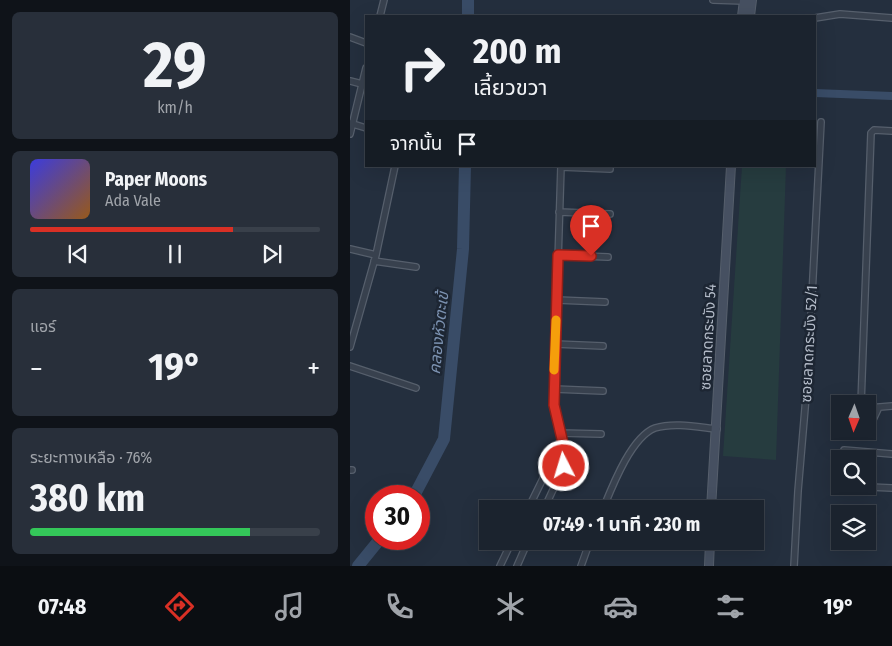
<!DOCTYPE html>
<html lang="th">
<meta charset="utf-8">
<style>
:root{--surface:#1b232e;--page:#282f3a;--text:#f1f3f6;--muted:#a0a4aa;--line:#39404a;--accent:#d93025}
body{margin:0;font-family:"Fira Sans Condensed","Noto Sans Thai",sans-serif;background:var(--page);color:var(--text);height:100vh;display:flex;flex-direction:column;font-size:19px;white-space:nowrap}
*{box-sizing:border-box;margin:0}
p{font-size:16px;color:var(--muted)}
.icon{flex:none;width:28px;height:28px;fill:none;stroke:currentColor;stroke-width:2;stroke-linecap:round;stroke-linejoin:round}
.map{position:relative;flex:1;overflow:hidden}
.details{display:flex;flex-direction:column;gap:12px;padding:12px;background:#0f1319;width:350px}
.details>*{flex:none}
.top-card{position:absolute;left:15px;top:15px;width:451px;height:152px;border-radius:0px;box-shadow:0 5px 20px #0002,0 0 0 1px var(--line);background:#1b232e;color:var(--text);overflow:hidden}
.needle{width:32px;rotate:182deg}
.buttons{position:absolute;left:481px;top:395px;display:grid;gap:10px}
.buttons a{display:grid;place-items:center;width:45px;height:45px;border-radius:0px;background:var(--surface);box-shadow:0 5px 20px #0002,0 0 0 1px var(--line);font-size:25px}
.speed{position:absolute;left:15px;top:485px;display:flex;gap:10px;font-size:25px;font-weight:700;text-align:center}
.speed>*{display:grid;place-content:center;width:65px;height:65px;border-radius:50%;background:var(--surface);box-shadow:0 5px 20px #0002,0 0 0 1px var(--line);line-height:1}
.speed .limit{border:8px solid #d22;background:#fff;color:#111}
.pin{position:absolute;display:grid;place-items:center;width:42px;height:42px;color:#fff;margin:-51px -21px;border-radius:50% 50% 50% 0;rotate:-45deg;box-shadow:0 0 5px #0007}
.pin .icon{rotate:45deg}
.me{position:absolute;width:55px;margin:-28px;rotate:355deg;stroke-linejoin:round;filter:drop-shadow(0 0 4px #0008)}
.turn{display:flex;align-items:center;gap:18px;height:105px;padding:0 25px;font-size:22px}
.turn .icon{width:65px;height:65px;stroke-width:2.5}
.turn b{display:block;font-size:35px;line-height:42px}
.then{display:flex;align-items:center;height:48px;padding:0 25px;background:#0003;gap:10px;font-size:19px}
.big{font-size:38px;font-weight:700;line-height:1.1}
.details .card{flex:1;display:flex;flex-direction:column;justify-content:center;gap:8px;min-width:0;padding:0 18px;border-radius:8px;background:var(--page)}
.details .dial{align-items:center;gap:0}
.dial b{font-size:65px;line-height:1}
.song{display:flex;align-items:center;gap:15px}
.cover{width:60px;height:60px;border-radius:8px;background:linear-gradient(135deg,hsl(240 70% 55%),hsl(30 70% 35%))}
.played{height:5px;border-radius:2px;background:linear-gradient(90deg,var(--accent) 70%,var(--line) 70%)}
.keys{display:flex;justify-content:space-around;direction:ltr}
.heat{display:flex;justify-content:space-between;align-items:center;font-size:28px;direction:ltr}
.charge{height:8px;border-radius:4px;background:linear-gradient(90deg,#34c759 76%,var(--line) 0)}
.trip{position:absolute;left:129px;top:500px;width:285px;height:50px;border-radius:0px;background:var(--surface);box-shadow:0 5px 20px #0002,0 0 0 1px var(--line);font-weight:700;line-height:50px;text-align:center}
.menu{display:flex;height:80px;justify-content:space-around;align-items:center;background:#0b0e12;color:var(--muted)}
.menu .icon{width:35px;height:35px}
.menu .on{color:var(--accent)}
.menu b{font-size:22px;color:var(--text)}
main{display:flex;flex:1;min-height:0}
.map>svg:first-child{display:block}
.green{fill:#263c3f}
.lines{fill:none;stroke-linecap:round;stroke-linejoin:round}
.canal{stroke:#394c67;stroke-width:8}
.river{stroke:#394c67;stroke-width:12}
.minor-casing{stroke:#565f6c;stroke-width:8}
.secondary-casing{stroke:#565f6c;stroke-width:10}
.minor{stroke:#38414e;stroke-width:5.5}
.secondary{stroke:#465061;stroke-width:8}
.route-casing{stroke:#8d1f18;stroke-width:12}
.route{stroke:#d93025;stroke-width:9}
.slow{stroke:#f59e0b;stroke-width:9}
.labels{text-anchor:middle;stroke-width:5;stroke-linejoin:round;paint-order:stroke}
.street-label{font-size:15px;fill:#b4bcc9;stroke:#1d2633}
.water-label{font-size:16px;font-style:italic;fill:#7c92b1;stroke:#1d2633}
</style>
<main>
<section class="details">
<div class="card dial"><b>29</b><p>km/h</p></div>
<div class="card">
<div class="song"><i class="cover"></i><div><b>Paper Moons</b><p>Ada Vale</p></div></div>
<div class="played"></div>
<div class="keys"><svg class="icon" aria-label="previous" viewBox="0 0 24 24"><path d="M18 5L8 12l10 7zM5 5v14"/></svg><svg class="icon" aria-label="pause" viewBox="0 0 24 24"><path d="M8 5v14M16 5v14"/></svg><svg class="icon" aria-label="next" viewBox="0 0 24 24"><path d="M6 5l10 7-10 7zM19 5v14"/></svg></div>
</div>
<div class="card"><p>แอร์</p>
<div class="heat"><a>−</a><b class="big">19°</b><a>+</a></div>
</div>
<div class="card"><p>ระยะทางเหลือ · 76%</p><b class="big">380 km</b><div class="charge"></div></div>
</section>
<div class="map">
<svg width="542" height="566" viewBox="0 0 542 566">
<rect width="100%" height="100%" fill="#242f3e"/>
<!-- green -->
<path class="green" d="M392,166H436L426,460L373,456Z"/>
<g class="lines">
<!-- canal -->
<path class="canal" d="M465,93L542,96"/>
<!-- river -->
<path class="river" d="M118,16V0
M64,496L94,439L113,249L115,166
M8,566L30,539"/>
<defs>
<path id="minor" d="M363,0L394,1
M30,16L34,0
M465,18L490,14L542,18
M0,37L16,43
M0,81L12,84
M0,123L16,128
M0,134L16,68
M211,167L260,169
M209,212L260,214
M0,249L26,255
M208,255L258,257
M24,261L66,267
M207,300L255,302
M205,344L253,346
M0,347L26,255L45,166
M0,366L66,388
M204,389L253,391
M511,404L521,133L524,130L542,131
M518,408L542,406
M521,424L528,409
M209,433L251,434
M494,450L542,454
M0,470H2
M489,486H490
M498,486L542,488
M178,509L205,454L214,447
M194,509L216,462L206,417L204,389L211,166
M253,509C262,487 281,437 305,428C324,422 348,427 367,429
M150,566L162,541
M167,566L178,541
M231,566L240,541
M444,566L448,491L458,373L471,122"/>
<path id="secondary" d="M392,16L394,0
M400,16L402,0
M361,509L381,166
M359,566L360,541"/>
</defs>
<!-- minor casing -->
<use href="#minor" class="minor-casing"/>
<!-- secondary casing -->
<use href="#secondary" class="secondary-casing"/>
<!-- minor -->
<use href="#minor" class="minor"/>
<!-- secondary -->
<use href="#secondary" class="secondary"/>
</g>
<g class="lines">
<defs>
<path id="route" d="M214,466L216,456L204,405L208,255L241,256"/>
</defs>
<!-- route casing -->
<use href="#route" class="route-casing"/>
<!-- route -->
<use href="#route" class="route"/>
<!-- slow -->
<path class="slow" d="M204,370L206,320"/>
</g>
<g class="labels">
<!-- street labels -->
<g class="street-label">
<text transform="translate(358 337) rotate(-87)" y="5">ซอยลาดกระบัง 54</text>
<text transform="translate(459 344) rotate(-87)" y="5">ซอยลาดกระบัง 52/1</text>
</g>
<!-- water labels -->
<g class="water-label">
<text transform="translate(88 333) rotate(-84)" y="6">คลองหัวตะเข้</text>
</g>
</g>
</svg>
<div class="buttons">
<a><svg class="needle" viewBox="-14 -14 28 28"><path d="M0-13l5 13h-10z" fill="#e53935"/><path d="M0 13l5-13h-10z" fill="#a0a4aa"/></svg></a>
<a><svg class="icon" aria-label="search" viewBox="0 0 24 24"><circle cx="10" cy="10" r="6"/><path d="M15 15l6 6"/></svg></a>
<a><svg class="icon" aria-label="layers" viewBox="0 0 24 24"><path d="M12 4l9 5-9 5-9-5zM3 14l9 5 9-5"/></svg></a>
</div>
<div class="speed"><div class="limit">30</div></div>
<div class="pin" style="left:241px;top:256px;background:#d93025"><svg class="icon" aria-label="arrive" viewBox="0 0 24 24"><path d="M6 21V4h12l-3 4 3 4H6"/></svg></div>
<svg class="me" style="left:214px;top:466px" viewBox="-20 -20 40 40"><circle r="17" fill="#d93025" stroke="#fff" stroke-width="3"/><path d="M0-11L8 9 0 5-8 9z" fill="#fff"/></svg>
<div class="trip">07:49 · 1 นาที · 230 m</div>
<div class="top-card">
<div class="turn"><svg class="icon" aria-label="right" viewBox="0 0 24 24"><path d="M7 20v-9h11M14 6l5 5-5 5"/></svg><div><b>200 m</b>เลี้ยวขวา</div></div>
<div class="then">จากนั้น<svg class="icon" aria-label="arrive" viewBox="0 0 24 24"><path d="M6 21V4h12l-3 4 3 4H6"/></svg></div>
</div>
</div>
</main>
<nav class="menu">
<b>07:48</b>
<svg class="icon on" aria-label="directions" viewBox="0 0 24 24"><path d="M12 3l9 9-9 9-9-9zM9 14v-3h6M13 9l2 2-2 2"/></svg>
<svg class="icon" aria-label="music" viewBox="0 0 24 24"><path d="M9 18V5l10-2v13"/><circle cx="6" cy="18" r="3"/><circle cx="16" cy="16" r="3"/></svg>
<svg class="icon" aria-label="phone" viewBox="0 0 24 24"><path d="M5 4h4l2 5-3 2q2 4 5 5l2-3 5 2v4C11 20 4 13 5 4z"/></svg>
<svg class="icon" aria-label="climate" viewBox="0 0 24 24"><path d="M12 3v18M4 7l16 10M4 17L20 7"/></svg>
<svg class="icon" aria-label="car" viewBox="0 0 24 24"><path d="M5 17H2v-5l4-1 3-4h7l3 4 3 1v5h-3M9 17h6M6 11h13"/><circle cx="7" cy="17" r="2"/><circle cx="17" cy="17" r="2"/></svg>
<svg class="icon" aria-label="filters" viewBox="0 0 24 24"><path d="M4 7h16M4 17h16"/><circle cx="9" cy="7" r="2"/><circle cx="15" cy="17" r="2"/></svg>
<b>19°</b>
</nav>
